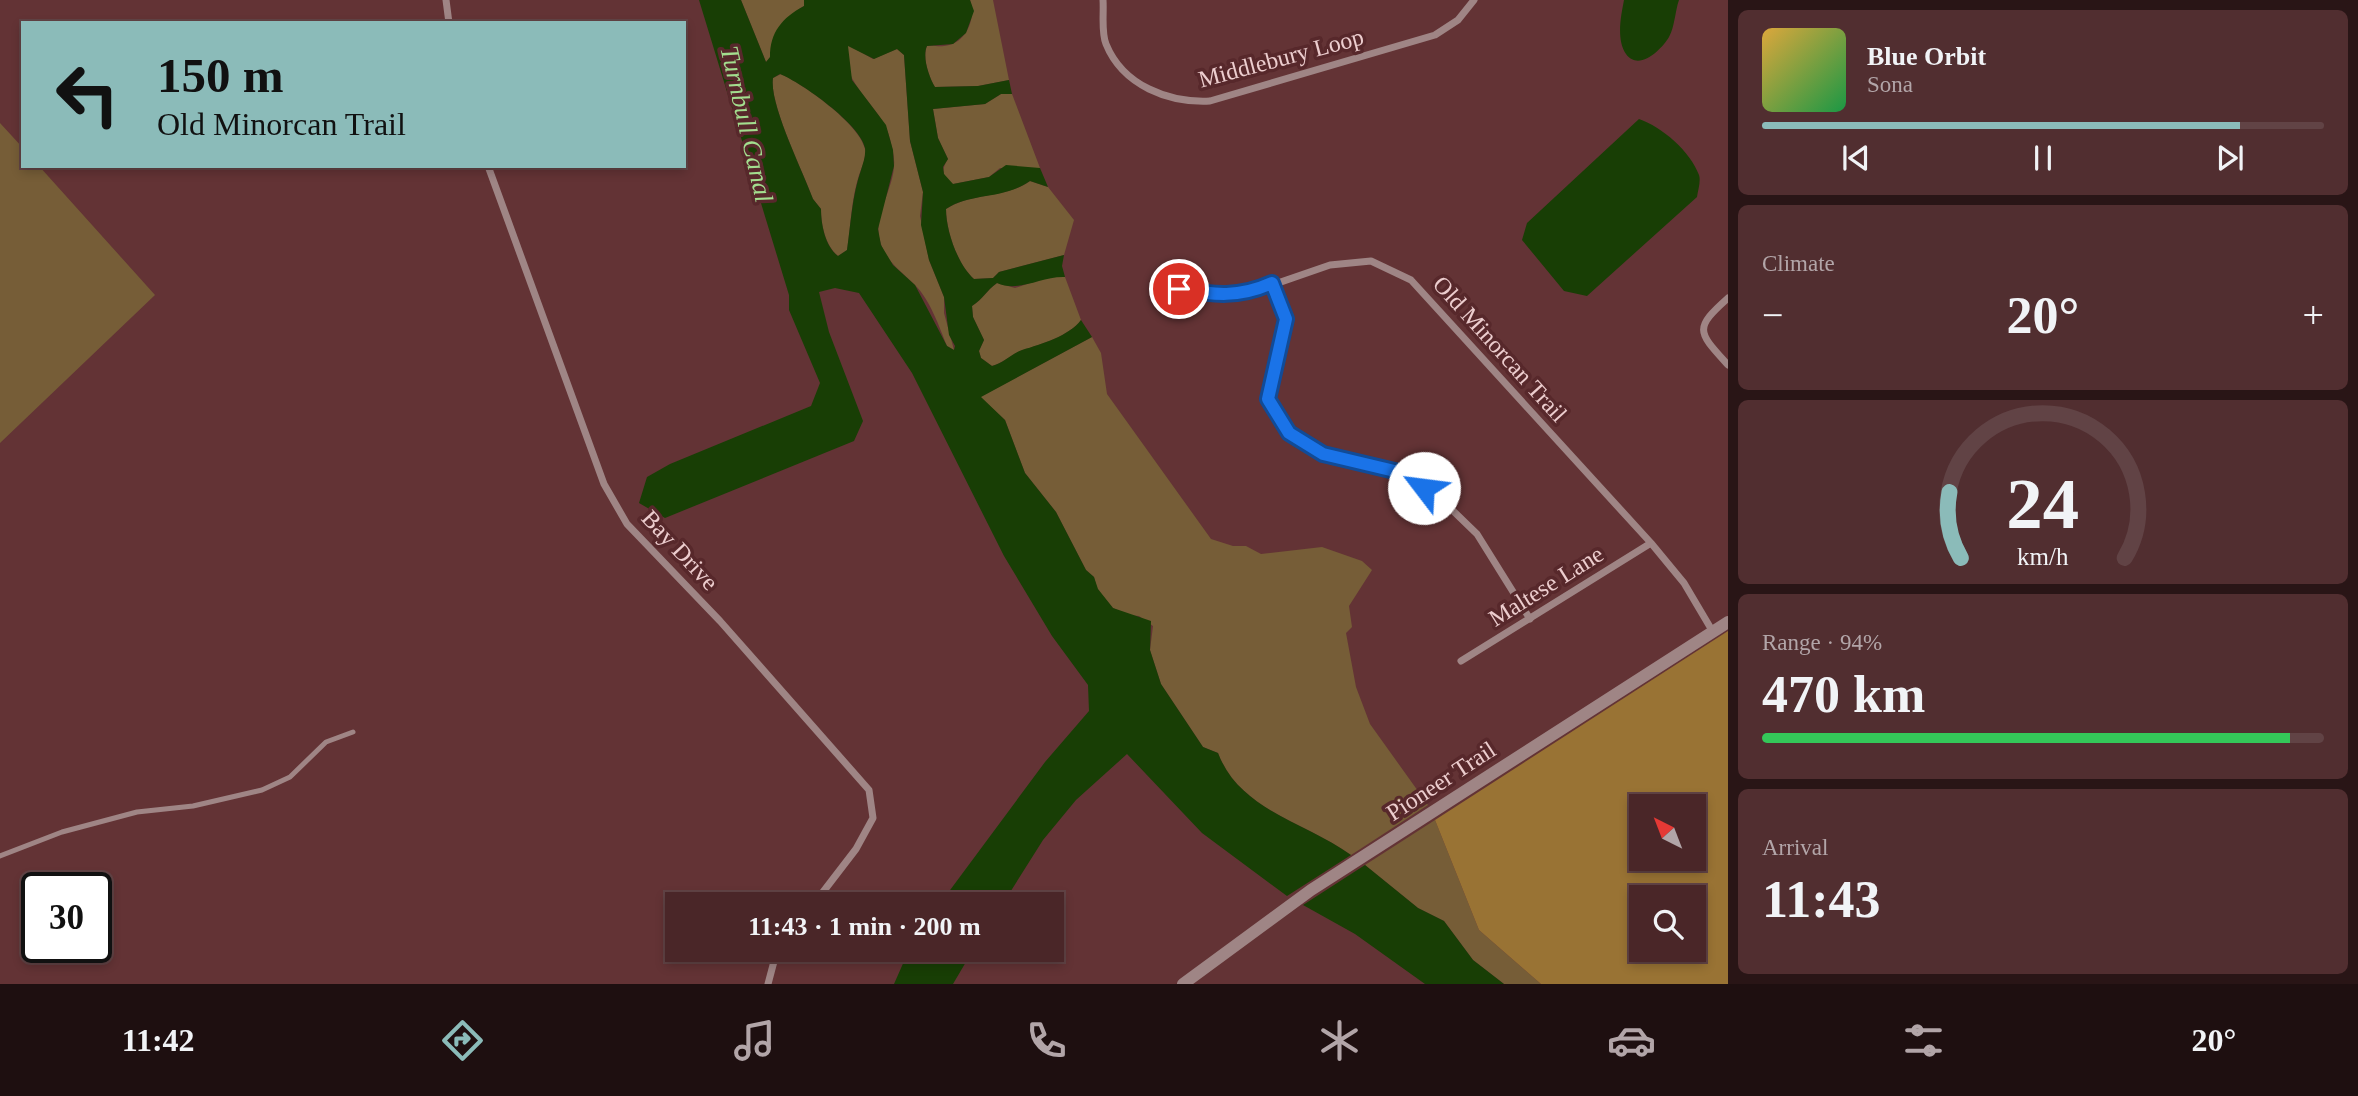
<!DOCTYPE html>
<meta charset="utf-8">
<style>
:root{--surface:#4a2628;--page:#512e30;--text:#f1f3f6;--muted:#b2a5a8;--line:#614345;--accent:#8bbbb9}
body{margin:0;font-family:"Times New Roman",serif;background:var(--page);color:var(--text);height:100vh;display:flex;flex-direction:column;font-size:26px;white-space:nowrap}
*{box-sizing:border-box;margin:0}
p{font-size:23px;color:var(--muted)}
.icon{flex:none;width:38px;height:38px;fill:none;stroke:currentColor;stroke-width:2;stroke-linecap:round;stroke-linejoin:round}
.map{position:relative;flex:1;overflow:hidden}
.drawer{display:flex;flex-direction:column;gap:10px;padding:10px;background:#291516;width:630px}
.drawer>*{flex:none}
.banner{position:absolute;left:21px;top:21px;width:665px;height:147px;border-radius:0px;box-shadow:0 4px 10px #0003,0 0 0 2px var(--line);background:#8bbbb9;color:#111;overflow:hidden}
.needle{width:46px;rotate:318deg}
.tools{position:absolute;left:1629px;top:794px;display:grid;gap:14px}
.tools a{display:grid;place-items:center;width:77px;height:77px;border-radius:0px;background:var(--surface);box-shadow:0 4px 10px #0003,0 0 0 2px var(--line);font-size:35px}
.speed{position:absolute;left:21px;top:872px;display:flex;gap:14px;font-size:35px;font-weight:700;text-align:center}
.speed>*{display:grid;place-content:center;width:91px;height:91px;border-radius:50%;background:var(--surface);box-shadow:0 4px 10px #0003,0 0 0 2px var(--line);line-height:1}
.speed .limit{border:4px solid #111;border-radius:10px;background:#fff;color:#111}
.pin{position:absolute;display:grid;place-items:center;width:60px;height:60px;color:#fff;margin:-30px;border:4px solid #fff;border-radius:50%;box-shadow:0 2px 7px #0007}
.me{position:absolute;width:77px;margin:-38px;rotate:300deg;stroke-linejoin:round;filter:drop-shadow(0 0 5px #0008)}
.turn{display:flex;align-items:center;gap:24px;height:147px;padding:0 21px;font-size:32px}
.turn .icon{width:91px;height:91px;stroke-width:2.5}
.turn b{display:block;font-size:49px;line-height:60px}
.big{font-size:52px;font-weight:800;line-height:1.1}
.drawer .widget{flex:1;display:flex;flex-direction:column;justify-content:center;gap:10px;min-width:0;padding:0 24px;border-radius:10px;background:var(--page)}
.drawer .dial{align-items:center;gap:0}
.dial svg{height:182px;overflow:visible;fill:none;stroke:var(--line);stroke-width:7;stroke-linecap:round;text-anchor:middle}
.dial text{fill:var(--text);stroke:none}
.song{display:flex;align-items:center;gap:21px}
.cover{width:84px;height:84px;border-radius:10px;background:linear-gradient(135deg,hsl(40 70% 55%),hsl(140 70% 35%))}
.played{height:7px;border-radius:4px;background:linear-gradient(90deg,var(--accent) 85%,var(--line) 85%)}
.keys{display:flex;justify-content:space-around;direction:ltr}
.heat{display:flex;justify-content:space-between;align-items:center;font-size:38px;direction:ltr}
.charge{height:10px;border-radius:5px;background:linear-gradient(90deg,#34c759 94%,var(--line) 0)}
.trip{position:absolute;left:665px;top:892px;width:399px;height:70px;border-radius:0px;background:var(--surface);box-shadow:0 4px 10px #0003,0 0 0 2px var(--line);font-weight:800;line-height:70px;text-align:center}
.tab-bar{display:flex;height:112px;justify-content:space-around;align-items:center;background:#1e0f10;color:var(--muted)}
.tab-bar .icon{width:49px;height:49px}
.tab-bar .on{color:var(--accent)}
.tab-bar b{font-size:32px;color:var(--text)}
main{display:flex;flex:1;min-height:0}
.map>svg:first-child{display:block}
.green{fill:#765d37}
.forest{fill:#997334;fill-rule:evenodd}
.water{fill:#183e05;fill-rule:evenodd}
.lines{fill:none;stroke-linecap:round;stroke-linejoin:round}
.service{stroke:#9f8585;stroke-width:5}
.minor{stroke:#9f8585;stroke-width:7}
.tertiary{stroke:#9f8585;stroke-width:12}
.route-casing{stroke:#114b97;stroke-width:18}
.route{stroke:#1a73e8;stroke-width:12}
.labels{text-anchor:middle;stroke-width:7;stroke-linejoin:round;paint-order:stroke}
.street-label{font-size:24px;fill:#eccdce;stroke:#57282b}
.water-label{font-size:26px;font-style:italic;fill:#a3de8e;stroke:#57282b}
</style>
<main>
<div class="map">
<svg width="1728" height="984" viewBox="0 0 1728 984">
<rect width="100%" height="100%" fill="#633335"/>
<!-- green -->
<path class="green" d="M741,0H804V6C786,16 770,36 771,57L766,62Z
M970,0H993L1009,80L978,86L935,87C929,77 922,57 927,46C934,45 938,47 944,46C966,45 977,17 970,0Z
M848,45L873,59L897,49L904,55L910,141L923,192L920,216L929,260L944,297V313L954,350L947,346C939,326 930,300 915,285C902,272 887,262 881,244C871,218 893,191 894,166C895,157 892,148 890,139C883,106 837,83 848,45Z
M781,74C803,84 860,124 865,149C866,158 862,167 859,175C851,200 851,225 847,250L838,256C825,245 821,224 821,209L813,199C803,171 769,104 773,78Z
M1001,94H1012L1040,168H1000L989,177L953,184C942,177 941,169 948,159L938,138L933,109L985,104Z
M0,123L23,148V166H39L155,295L0,443Z
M1030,181L1048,187L1074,220L1064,255L999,272L993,278L974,279C958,265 946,231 946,209C973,192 1004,199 1030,181Z
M1048,277H1065L1081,320C1069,336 1042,344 1023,350C1011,354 1004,363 992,366L981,358L979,351L984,340L973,317L972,306C983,299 987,290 997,283L1015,288Z
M1092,337L1101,353L1107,394L1211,539L1233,546H1246L1261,554L1322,547L1362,561L1372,570L1349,606L1352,627L1346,633L1356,687L1370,724L1428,805L1351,855C1306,822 1240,811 1218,753L1203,747L1161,684L1150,650L1153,626L1139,616L1127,615L1113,608L1097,589L1094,577L1086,570L1056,512L1025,473L1005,420L980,397Z
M1435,820L1479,930L1541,984H1504L1473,960L1444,921L1418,908L1365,865Z"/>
<!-- forest -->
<path class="forest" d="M1728,631V984H1541L1479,930L1435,820ZM1642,807H1694V859H1642ZM1642,898H1694V950H1642Z"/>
<!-- water -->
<path class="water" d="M699,0H741L766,62L770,57C770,32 782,18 804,6V0H970L974,11L966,33L953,44L927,46C922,57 929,77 935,87L978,86L1009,80L1012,94H1001L985,104L933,109L938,138L948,159L943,167L944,174L953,184L989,177L1006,165L1040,168L1048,187L1030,181C1003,200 972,192 946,209C946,231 958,265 974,279L993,278L999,272L1064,255L1062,266L1065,277C1041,276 1019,293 997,283C987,290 983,299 972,306L973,317L984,340L979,351L981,358L992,366C1004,363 1011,354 1022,350C1042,344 1069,336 1081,320L1092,337L981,397L1005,420L1025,473L1056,512L1086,570L1094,577L1098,589L1113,608L1151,621L1150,650L1161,684L1203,747L1218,753C1240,811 1306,822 1351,855L1287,896L1202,833L1127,754L1076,800L1043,840L1002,905H939L1045,762L1089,711L1088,685L1052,636L1004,556L912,373L859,293L835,288L819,292L829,332L863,421L854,441L665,518L639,503L647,477L670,464L811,406L820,383L789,310V295ZM848,46L874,59L897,49L904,55L910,141L923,192L921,225L929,260L944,297L949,335L955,346L954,350L947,346L915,285L893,265L881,245L878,229L894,166L893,150L886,125L852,80ZM780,74C802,83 860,124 865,148C866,156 863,163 861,170C852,196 851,222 847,250L838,256C825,246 821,224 821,209L813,199C803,171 769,104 773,78Z
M1624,0H1679C1675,11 1675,26 1669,37C1662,49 1639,72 1626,54C1616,39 1621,16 1624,0Z
M1639,119C1662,127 1690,151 1699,175C1701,181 1698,190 1697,197L1587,296L1564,291L1522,240L1527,223Z
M1365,865L1418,908L1444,921L1473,960L1504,984H1425L1355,934L1303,905Z
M909,950H973L953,984H894Z"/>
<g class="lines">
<!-- service -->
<path class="service" d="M0,856L62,832L137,812L193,806L262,790L290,777L326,742L353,732"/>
<!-- minor -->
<path class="minor" d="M446,0L449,23
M1103,0C1104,13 1101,32 1106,44C1123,86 1169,103 1210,101L1435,35L1458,20L1474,0
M488,166L604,484L627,524L720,621L869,790L873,818L856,849L813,905
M1272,283L1286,319L1268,399L1288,434L1323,454L1403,473L1446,504L1477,534L1530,619
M1179,289L1219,296L1249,293L1330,265L1371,261L1411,280L1651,543L1684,583L1713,632
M1728,298C1693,329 1698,332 1728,365
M1461,661L1651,543
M768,984L777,950"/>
<!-- tertiary -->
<path class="tertiary" d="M1183,984L1311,890L1728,622"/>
</g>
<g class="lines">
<defs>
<path id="route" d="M1179,289C1214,295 1239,298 1272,283L1286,319L1268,399L1289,433L1323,454L1403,473L1424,488"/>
</defs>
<!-- route casing -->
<use href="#route" class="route-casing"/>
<!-- route -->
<use href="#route" class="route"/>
</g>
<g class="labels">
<!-- street labels -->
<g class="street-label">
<text transform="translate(1281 58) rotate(-15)" y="8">Middlebury Loop</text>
<text transform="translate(1500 349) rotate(48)" y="8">Old Minorcan Trail</text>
<text transform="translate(680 550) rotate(47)" y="8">Bay Drive</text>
<text transform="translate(1546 586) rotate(-32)" y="8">Maltese Lane</text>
<text transform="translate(1441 781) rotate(-33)" y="8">Pioneer Trail</text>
</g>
<!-- water labels -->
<g class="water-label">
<text transform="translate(747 124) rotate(77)" y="9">Turnbull Canal</text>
</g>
</g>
</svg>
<div class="tools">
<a><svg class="needle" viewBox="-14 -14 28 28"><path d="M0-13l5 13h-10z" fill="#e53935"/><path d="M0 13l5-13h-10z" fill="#b2a5a8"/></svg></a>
<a><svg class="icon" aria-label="search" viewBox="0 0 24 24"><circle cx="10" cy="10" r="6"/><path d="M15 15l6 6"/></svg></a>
</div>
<div class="speed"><div class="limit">30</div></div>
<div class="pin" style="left:1179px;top:289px;background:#d93025"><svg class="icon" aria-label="arrive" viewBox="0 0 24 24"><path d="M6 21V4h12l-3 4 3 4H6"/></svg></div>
<svg class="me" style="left:1424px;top:488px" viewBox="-20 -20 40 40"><circle r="19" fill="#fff"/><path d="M0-13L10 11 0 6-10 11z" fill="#1a73e8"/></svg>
<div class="trip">11:43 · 1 min · 200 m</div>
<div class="banner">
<div class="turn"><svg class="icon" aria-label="left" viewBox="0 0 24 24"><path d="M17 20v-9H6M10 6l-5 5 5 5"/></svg><div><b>150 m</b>Old Minorcan Trail</div></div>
</div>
</div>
<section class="drawer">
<div class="widget">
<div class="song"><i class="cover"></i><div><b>Blue Orbit</b><p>Sona</p></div></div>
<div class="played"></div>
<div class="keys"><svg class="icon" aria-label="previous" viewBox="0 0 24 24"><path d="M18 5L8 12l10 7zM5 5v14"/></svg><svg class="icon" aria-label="pause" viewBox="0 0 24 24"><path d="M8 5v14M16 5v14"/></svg><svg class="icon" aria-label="next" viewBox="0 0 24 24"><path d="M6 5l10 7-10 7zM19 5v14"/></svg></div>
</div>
<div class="widget"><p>Climate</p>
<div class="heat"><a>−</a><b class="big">20°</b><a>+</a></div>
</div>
<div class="widget dial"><svg viewBox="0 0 100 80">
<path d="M14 69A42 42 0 1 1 86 69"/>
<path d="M14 69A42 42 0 0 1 9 40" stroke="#8bbbb9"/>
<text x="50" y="56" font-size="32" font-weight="700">24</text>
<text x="50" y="72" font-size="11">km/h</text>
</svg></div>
<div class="widget"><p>Range · 94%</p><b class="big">470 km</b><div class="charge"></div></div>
<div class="widget"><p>Arrival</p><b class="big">11:43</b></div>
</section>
</main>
<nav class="tab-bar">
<b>11:42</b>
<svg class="icon on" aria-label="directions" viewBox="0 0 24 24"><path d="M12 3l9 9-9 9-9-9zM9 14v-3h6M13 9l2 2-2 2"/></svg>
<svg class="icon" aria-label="music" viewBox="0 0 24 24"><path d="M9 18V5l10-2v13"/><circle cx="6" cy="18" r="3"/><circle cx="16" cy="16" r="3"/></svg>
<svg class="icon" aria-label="phone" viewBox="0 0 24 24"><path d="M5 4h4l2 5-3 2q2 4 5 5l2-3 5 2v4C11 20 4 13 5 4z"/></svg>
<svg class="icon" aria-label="climate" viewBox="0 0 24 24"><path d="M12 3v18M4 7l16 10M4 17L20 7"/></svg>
<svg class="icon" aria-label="car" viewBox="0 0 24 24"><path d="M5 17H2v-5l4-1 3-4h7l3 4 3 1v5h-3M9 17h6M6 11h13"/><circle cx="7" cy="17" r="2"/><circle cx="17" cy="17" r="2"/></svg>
<svg class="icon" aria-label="filters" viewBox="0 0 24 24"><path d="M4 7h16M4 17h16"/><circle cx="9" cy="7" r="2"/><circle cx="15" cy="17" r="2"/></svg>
<b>20°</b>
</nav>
